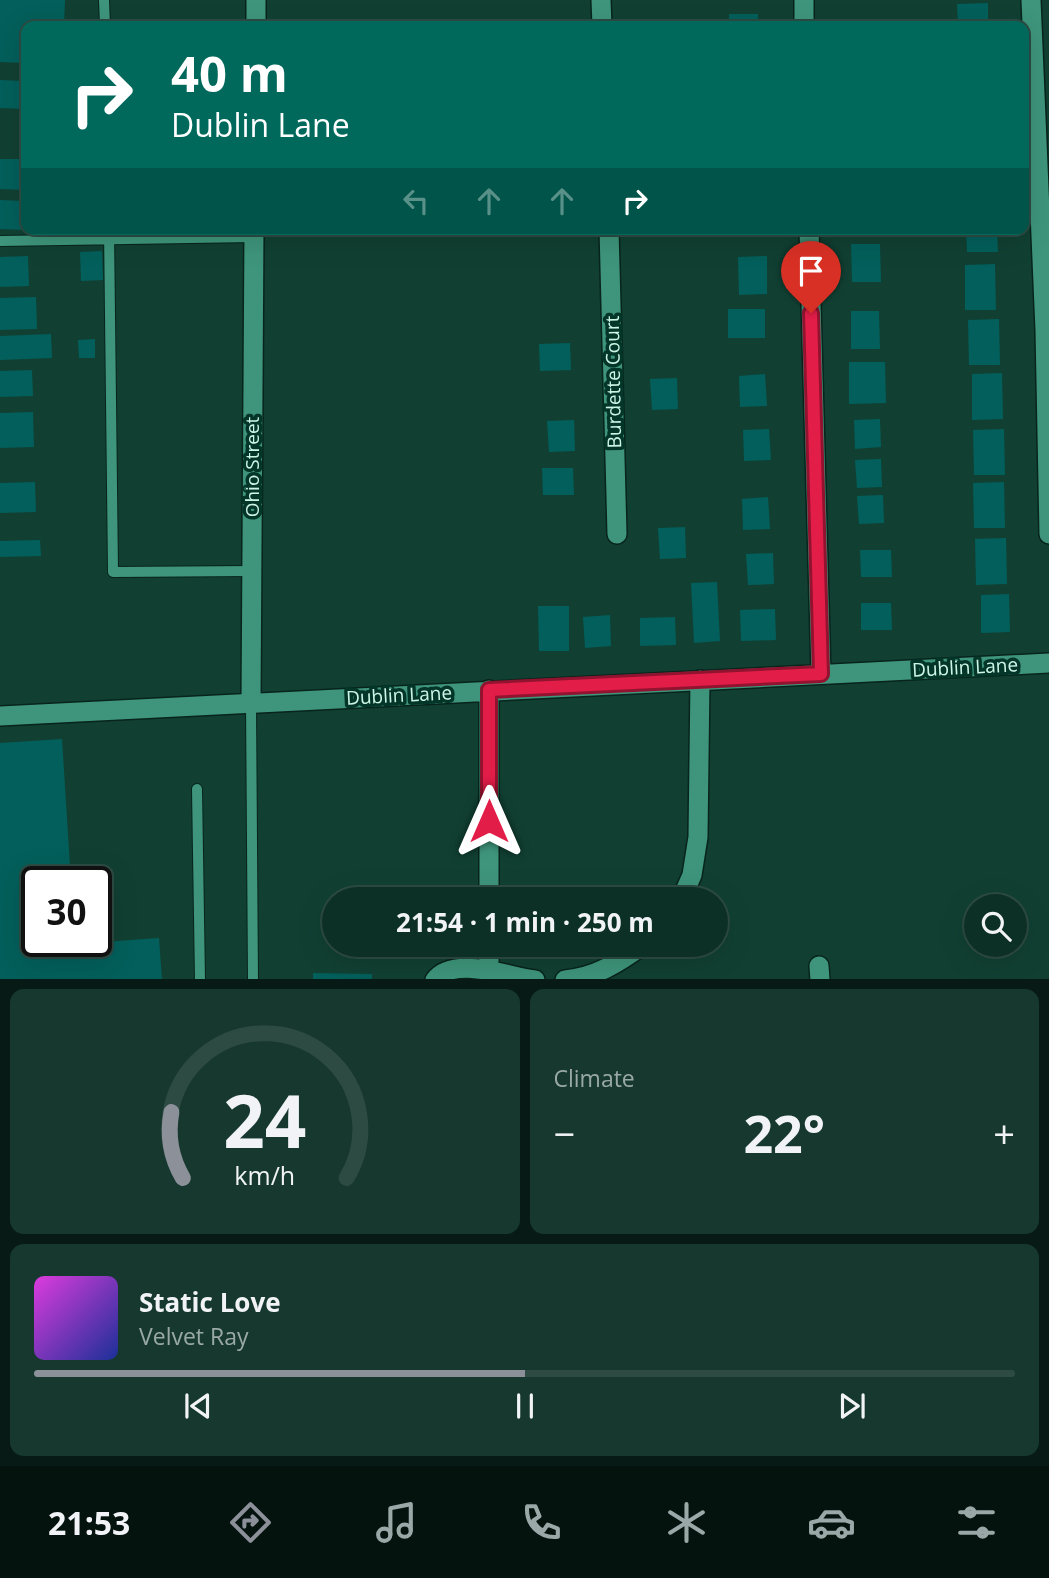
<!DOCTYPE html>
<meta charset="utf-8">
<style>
:root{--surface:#0d3026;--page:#16382e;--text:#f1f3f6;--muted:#9aa9a7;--line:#2d4b43;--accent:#8c9099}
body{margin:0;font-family:"Open Sans",sans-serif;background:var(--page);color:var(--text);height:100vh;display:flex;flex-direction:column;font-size:26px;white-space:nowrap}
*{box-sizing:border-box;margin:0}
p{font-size:23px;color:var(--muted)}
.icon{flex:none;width:38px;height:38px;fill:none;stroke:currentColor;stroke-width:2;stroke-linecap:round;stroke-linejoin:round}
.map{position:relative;height:979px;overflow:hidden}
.side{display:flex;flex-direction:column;gap:10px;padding:10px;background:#071a15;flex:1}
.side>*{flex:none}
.hud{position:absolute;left:21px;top:21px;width:1008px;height:214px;border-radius:14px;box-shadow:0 7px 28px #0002,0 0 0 2px var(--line);background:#00695c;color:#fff;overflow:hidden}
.controls{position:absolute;left:964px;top:894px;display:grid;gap:14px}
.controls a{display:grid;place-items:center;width:63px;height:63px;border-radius:50%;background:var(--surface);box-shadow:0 7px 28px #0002,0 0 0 2px var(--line);font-size:35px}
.speed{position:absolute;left:21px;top:866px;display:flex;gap:14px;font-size:35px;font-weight:700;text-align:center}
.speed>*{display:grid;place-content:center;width:91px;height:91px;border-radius:50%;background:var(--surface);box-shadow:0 7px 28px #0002,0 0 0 2px var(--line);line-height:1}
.speed .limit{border:4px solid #111;border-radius:10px;background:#fff;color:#111}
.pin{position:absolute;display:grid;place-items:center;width:60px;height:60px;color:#fff;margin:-72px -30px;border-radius:50% 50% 50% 0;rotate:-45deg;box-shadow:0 0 7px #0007}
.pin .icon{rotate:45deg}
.me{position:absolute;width:77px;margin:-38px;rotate:0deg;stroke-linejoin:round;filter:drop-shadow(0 0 5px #0008)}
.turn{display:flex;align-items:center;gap:24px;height:147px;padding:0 35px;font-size:32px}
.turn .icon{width:91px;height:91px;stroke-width:2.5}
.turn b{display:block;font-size:49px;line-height:60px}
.lanes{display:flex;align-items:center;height:66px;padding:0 35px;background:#0003;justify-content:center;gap:35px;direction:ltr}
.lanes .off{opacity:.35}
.big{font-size:52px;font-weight:700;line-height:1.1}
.side .card{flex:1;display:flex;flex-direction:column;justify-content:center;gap:10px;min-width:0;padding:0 24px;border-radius:14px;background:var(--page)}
.side .dial{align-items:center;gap:0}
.dial svg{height:182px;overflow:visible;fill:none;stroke:var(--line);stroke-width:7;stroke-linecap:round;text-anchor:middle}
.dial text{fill:var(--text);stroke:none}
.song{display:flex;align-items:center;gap:21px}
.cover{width:84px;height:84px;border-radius:10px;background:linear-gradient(135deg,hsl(300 70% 55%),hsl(230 70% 35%))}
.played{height:7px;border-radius:4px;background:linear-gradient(90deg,var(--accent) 50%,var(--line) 50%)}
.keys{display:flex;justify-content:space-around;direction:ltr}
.heat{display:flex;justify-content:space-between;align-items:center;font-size:38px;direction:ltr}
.side .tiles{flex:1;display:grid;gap:10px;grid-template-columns:1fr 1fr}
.card:last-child{grid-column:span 2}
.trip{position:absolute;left:322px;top:887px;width:406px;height:70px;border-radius:35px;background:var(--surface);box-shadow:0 7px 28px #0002,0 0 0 2px var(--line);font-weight:700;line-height:70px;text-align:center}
.menu{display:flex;height:112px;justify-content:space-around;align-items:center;background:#05130f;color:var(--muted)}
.menu .icon{width:49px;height:49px}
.menu .on{color:var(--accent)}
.menu b{font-size:32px;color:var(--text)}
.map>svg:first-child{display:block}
.building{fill:#035f5b}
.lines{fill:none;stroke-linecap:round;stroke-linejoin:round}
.service-casing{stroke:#08241c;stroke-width:12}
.minor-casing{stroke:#08241c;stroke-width:22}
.service{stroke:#3e957b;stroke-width:10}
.minor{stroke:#3e957b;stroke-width:19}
.route-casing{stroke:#92132f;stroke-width:18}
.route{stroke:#e11d48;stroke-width:12}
.labels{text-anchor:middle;stroke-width:7;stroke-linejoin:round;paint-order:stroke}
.street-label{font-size:19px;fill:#cdf5e6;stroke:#033629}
</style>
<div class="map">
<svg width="1049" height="980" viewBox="0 0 1049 980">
<rect width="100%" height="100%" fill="#114033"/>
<!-- building -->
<path class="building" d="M0,0H65L64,26H26V63L0,62Z
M988,3V26H958L957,4Z
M729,14H758V26H729Z
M0,80L26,81V109L0,108Z
M0,159H26V190L0,189Z
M0,200L26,201V230L0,229Z
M966,229H997L998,252H967Z
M851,244H880L881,282H852Z
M102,251L103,280L81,281L80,252Z
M28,256L29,286L0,287V257Z
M767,256V294L739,295L738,257Z
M995,264L996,310H965V265Z
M36,297L37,329L0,330V298Z
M728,309H765V338H728Z
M851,311H879L880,349H851Z
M999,319L1000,365H969L968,320Z
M51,334L52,358L0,360V336Z
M95,339V358H79L78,340Z
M570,343L571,370L540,371L539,344Z
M849,362H885L886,403L849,404Z
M32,370L33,396L0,397V371Z
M1002,373L1003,419L972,420V374Z
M765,374L767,406L740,407L739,376Z
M677,378L678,409L652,410L650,379Z
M33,412L34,447L0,448V413Z
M880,419L881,447L855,449L854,420Z
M574,420L575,451L549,452L547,421Z
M769,429L771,460L744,461L743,430Z
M1004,429L1005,475H974L973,430Z
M881,459L882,487L857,488L855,460Z
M542,468H573L574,495H543Z
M35,482L36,512L0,513V483Z
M1004,482L1005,528H974L973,483Z
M883,495L884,523L859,524L857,496Z
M768,497L770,529L743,530L742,499Z
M685,527L686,558L660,559L658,528Z
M1006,538L1007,584L976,585L975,539Z
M40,540L41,556L0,557V541Z
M860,550H891L892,577H861Z
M773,553L774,584L748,585L746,554Z
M717,582L720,641L694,643L691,583Z
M1009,594L1010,632L981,633V595Z
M861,603H891L892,630H861Z
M538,606H569V651H539Z
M775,609L776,640L741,641L740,610Z
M610,615L611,646L585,648L583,617Z
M675,617L676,645L640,646V618Z
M62,739L71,882H37V942L74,944L159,938L162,980H0V743Z
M313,973L372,974V980H313Z"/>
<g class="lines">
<defs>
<path id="service" d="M104,0L105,26
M109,229L113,572L252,571
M0,241L254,237
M251,704L253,980
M197,789L200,980"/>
<path id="minor" d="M601,0L602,26
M804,0V26
M1031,0L1045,330L1049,534
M256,26V0
M609,229L617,534
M809,229L821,674
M489,690V900
M251,704L254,229
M0,716L1049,663
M681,900L692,875L698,837L700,680
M489,945V970
M819,966L820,980
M435,980C454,955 509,977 535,980
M565,980C596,977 618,963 643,945"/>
</defs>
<!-- service casing -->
<use href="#service" class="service-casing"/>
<!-- minor casing -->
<use href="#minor" class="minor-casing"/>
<!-- service -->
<use href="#service" class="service"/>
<!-- minor -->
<use href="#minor" class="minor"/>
</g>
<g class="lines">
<defs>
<path id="route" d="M489,821V690L821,674L811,313"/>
</defs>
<!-- route casing -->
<use href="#route" class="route-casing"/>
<!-- route -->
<use href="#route" class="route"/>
</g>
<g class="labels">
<!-- street labels -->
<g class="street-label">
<text transform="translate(613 382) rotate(-91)" y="7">Burdette Court</text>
<text transform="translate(252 467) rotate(-90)" y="7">Ohio Street</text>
<text transform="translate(965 667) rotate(-3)" y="7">Dublin Lane</text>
<text transform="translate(399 695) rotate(-3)" y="7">Dublin Lane</text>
</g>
</g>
</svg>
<div class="controls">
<a><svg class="icon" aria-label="search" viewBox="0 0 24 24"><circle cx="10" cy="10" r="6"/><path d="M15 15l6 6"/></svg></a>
</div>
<div class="speed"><div class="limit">30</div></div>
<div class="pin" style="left:811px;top:313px;background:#d93025"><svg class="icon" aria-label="arrive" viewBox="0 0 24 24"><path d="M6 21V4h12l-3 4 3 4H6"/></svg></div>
<svg class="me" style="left:489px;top:821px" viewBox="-20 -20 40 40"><path d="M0-17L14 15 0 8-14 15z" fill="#e11d48" stroke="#fff" stroke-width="4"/></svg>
<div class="trip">21:54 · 1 min · 250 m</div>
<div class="hud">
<div class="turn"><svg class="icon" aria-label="right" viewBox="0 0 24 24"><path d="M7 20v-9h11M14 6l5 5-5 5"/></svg><div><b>40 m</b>Dublin Lane</div></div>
<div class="lanes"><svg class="icon off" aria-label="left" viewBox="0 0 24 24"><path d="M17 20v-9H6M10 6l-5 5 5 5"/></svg><svg class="icon off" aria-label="ahead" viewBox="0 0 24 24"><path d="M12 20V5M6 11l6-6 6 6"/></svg><svg class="icon off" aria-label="ahead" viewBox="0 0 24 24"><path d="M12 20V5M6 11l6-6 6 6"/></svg><svg class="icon" aria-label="right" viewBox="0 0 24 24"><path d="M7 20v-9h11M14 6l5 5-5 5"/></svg></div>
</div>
</div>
<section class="side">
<div class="tiles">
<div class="card dial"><svg viewBox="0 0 100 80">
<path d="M14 69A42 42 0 1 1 86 69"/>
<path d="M14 69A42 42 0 0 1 9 40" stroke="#8c9099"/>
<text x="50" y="56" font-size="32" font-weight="700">24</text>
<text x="50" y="72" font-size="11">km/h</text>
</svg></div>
<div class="card"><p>Climate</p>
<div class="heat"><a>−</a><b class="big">22°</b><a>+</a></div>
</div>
<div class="card">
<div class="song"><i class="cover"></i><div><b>Static Love</b><p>Velvet Ray</p></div></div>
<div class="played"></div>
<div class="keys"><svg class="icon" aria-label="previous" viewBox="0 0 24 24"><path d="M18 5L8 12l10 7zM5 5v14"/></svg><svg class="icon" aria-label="pause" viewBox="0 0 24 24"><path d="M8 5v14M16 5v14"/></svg><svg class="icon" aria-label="next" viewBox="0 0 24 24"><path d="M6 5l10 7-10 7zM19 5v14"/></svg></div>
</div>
</div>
</section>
<nav class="menu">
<b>21:53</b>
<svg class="icon on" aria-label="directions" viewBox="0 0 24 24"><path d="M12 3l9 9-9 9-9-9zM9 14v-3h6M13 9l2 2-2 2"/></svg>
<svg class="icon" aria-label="music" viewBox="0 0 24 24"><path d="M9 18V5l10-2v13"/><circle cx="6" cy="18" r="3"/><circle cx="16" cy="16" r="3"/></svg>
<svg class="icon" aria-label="phone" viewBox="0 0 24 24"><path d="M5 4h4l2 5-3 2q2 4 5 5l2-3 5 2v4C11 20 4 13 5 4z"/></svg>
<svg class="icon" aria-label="climate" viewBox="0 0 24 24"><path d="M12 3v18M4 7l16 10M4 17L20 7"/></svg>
<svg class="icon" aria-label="car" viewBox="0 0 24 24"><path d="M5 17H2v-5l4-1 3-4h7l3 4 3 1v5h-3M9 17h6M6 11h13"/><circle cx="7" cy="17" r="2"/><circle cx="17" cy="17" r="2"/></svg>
<svg class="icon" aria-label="filters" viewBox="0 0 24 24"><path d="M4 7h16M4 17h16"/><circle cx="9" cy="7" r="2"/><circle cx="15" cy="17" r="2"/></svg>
</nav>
